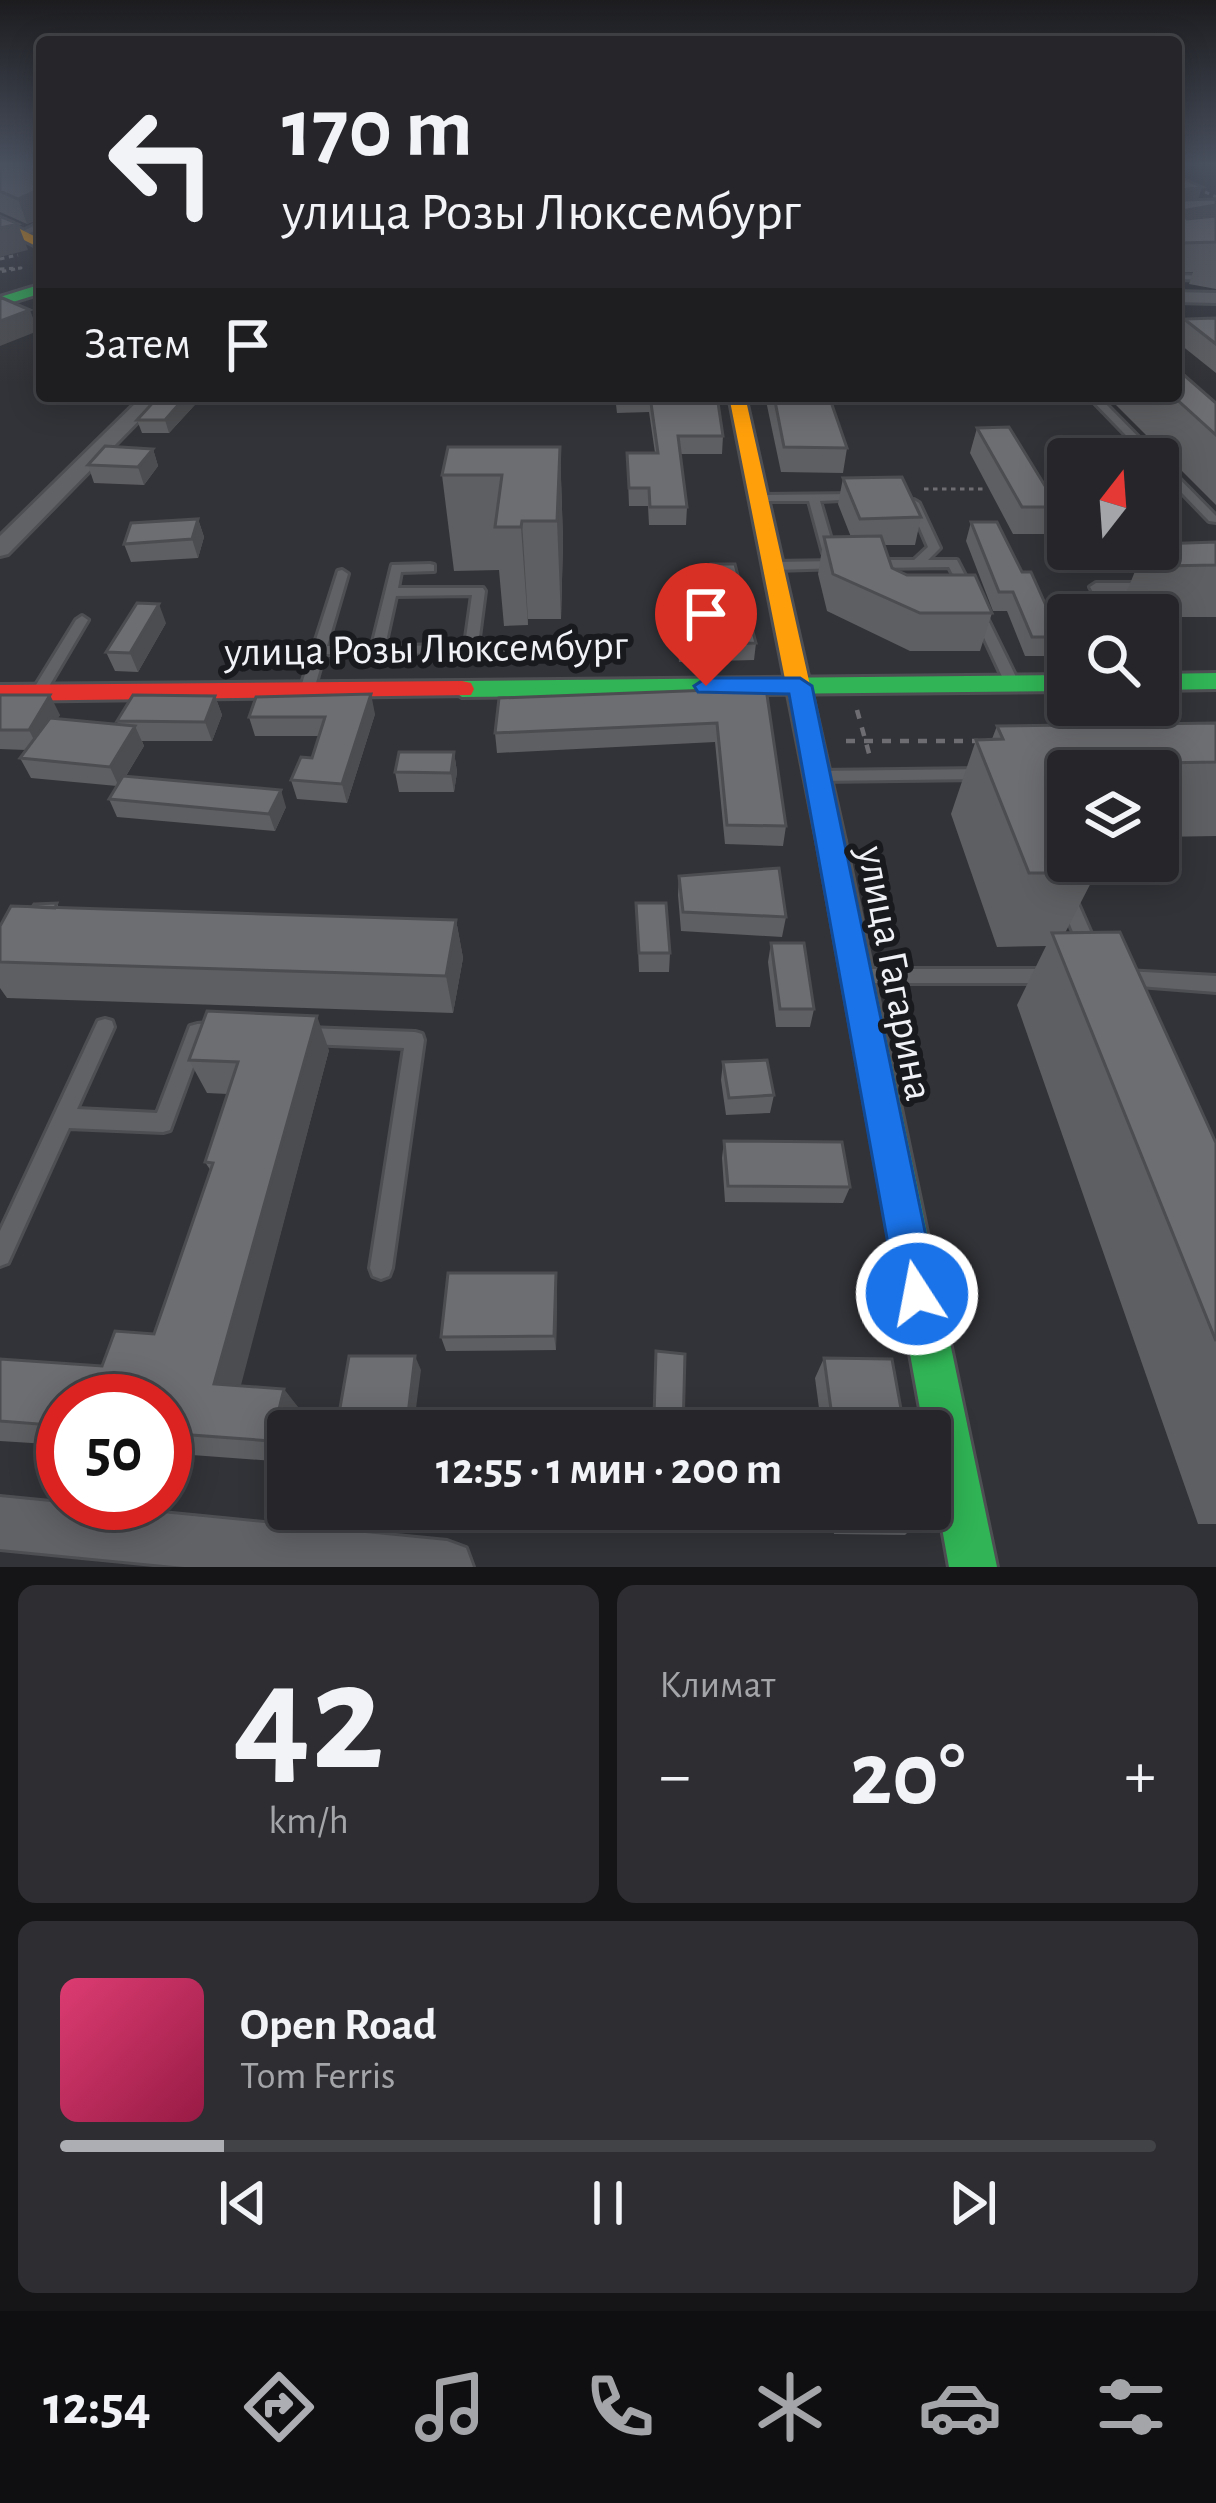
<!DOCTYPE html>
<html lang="ru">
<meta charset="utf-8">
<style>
:root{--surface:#26262a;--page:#2e2e32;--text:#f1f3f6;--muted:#a4a5a8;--line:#424347;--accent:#adaeb4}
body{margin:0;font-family:"Alegreya Sans",sans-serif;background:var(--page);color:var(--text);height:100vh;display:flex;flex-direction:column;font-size:45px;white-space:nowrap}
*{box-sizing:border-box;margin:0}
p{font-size:39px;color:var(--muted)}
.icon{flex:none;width:66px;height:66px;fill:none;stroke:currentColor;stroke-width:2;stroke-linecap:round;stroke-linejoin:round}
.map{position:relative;height:1567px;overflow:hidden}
.drawer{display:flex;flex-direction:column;gap:18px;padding:18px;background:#151517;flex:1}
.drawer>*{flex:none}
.banner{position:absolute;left:36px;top:36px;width:1146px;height:366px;border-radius:12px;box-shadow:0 6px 30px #0003,0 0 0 3px var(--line);background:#26262a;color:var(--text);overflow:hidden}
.needle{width:78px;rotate:17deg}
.fabs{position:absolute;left:1047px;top:438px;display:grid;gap:24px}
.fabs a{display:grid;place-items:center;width:132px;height:132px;border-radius:12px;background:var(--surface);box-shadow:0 6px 30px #0003,0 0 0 3px var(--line);font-size:60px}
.speed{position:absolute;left:36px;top:1374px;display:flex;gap:24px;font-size:60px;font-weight:700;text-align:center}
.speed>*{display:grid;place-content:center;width:156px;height:156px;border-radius:50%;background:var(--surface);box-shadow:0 6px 30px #0003,0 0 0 3px var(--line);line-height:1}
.speed .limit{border:18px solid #d22;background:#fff;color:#111}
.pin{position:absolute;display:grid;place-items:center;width:102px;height:102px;color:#fff;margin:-123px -51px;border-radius:50% 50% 50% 0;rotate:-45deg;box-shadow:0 0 12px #0007}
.pin .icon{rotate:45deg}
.me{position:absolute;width:132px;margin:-66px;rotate:349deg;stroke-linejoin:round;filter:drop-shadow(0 0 9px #0008)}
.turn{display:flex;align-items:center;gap:42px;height:252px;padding:0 48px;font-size:54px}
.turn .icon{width:156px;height:156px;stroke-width:2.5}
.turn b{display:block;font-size:84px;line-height:102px}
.then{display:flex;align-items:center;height:114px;padding:0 48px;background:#0003;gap:24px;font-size:45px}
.big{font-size:90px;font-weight:600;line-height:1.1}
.drawer .widget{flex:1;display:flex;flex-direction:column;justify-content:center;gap:18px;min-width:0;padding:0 42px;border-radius:18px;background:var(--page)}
.drawer .dial{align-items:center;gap:0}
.dial b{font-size:156px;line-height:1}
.song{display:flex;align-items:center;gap:36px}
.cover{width:144px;height:144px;border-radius:18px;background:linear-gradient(135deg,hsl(340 70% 55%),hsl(340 70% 35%))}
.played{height:12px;border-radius:6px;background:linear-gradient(90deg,var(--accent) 15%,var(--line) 15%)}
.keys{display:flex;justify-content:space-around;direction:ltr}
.heat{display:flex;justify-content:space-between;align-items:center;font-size:66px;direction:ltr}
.drawer .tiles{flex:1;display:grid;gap:18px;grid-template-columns:1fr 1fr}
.widget:last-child{grid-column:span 2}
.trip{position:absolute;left:267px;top:1410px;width:684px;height:120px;border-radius:12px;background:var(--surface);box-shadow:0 6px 30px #0003,0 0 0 3px var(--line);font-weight:600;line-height:120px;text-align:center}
.dock{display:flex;height:192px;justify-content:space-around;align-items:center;background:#0f0f11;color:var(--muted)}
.dock .icon{width:84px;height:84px}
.dock .current{color:var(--accent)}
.dock b{font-size:54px;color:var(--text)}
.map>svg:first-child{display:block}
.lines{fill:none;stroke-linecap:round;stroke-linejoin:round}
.lane-casing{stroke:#4d4f53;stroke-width:6}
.street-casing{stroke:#4d4f53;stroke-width:6}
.fast-casing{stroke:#4d4f53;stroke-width:6}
.slow-casing{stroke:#4d4f53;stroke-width:6}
.jam-casing{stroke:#4d4f53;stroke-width:6}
.path-far1{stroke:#6e6e72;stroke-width:3;stroke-dasharray:4.5 4.5;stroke-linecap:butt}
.path{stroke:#6e6e72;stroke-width:4.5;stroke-dasharray:9 9;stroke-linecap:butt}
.lane{fill:#616266;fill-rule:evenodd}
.street{fill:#616266;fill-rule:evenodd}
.fast{fill:#30b455;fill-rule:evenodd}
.slow{fill:#ff9f0a;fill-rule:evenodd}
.jam{fill:#e5322d;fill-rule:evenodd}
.wall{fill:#5e5f62}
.shaded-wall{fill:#4c4d50}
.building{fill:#6d6e72;stroke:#4c4d50;stroke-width:3}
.route{fill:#1a73e8;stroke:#114b97;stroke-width:3}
.labels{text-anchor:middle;stroke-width:12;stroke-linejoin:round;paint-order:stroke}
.street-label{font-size:42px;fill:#eff1f6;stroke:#191a1e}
</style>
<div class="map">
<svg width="1216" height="1567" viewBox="0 0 1216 1567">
<rect width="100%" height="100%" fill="#323338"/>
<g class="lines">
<defs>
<path id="lane" d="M42,222V227L24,236L17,234Z
M1176,275L1216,276V280L1176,279Z
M1088,396H1098L1216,516V522L1209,521L1158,468V459H1149Z
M858,494L862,495V499L820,501L835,553L829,557L823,553L809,501H759L754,498L759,495Z
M914,500L919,503L940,548L928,560H957L972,589L970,592H962L949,567L874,568L868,564L874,560H914L928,547L909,503Z
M838,561L842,562V568L774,570L768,566L774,562Z
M430,564L434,565V571L401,572L398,588H483L485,591L478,645H575L582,649L575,653L324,654L314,690L307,694L302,693L300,690L338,571L342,570L348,574L327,646H372L392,565ZM472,595L465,645L385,646L396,596Z
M1096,583H1145L1151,587L1145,591H1104L1118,615H1106L1090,587Z
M980,612L986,616L1019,683L1017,686L1012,687L1005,683L974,616Z
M82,616L88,620L45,693L43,696H33L31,693L76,620Z
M981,769L988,774L981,779L819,781L812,776L819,771Z
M1067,890L1073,892L1075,897L1097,947L1094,952L1088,954L1082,952L1079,947L1059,897L1061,892Z
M862,969H1048L1054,971L1057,976L1054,981L1048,983H862L856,981L853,976L856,971Z
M1126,971L1216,976V992L1126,985L1120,983L1117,978L1120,973Z
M105,1019L112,1021L114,1027L77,1109L157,1113L190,1026C201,1022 214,1023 225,1027L227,1033L225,1039L203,1040L170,1130L163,1132L69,1128L8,1263L0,1266V1231L98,1021Z
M308,1028L415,1032L422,1034L424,1040L392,1268L389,1276L381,1279L373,1276L370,1268L404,1048L308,1044L301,1042L299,1036L301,1030Z"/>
<path id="street" d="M1176,292L1216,293V303L1176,302Z
M143,396H163L8,554L0,556V536Z
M0,1497L447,1541L466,1548L473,1567H184L0,1549Z"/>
<path id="fast" d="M42,284V293L0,306V297Z
M1216,673V689L1158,690V674Z
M1068,675V691L462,697L450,689L462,681Z
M831,830L841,833L845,841L997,1567H949L930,1461V1431H924L817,841L821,833Z"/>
<path id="slow" d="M0,219L42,240V249L0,228Z
M729,396H745L845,841L841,849H821L817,841Z"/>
<path id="jam" d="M462,681L471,683L474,689L471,695L0,701V685Z"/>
</defs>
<!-- lane casing -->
<use href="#lane" class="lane-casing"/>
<!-- street casing -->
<use href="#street" class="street-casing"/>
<!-- fast casing -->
<use href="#fast" class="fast-casing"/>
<!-- slow casing -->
<use href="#slow" class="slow-casing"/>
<!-- jam casing -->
<use href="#jam" class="jam-casing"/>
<!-- path-far1 -->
<path class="path-far1" d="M1197,188L1216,197
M0,259L18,255
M0,269L21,268L0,272
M924,489H984"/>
<!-- path -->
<path class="path" d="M857,710L870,757
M846,741H978"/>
<!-- lane -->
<use href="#lane" class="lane"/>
<!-- street -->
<use href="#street" class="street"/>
<!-- fast -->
<use href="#fast" class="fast"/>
<!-- slow -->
<use href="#slow" class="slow"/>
<!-- jam -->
<use href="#jam" class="jam"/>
</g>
<!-- wall -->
<path class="wall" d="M0,166L37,220L27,224L0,212Z
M1176,175L1198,199H1216V289L1189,284L1193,272H1176Z
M1216,318V373L1176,341L1184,319Z
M159,396H203L169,433H142L137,420Z
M615,396H717L723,436L722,454H680L687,507L686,525H649L648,506H629L627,453H655L649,412L617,413Z
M765,396H829L847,448L843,473L781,472Z
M1107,396H1176L1216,403V505Z
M977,428L1058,507L1049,534H1013L970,453Z
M560,447L563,541L561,619H528V625L504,626L499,570L454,571L442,475Z
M153,449L158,466L144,485L94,483L88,465Z
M843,478L921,517L915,545H884L892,568L992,613L980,651H910L827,611L818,574L824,537H851L838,504Z
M198,519L204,537L198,558L131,562L124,544Z
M971,522L1022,572L1060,637L1053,656H1025L1007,611H993L966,541Z
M1216,542V617H1158V615H1137L1125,596L1144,549Z
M711,564L756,643L754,660L679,662L676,628L677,611H711Z
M166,623L138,672L115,671L106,652Z
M766,688L786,826L783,846L725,844L715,742L497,753L495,733Z
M0,695L60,715L57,719L118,725L117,721L215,696L222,715L212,741H142L144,746L126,776L286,807L275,831L117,817L109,799L117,786L31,778L20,758L26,750L0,749Z
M375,714L347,803L297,799L291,780L312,758L319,736H255L249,717Z
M1216,723V836L1158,837V771H1068V861L1096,873L1065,933L1216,1143V1524H1198L1017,1005L1046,946L997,947L951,814L976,740L992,739L997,726Z
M454,752L457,772L454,792H399L395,772Z
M679,876L786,917L782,937L681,931L678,895Z
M57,903L59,908L456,920L463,958L453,1013L7,998L0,988V926L32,907Z
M636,903L670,953L669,972H639Z
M771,943L814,1009L810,1027H776L768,962Z
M329,1050L240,1386L302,1412L288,1431V1462L165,1453V1401H63V1445L0,1441V1359L102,1366L154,1334L211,1171L205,1162L228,1094L207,1093L189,1060Z
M723,1062L774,1095L770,1113L726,1115L721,1080Z
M724,1141L850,1187L843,1203L725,1202L722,1158Z
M557,1288L556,1350L446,1351L441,1337Z
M824,1358L905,1431H822L815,1378Z
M587,1509H681L678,1519L587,1511Z
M831,1509H918L920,1520L905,1535L834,1534Z"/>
<!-- shaded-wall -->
<path class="shaded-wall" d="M1202,187L1195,209L1216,205V231L1176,238L1182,190Z
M34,192L42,215V233L37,220L27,224L18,199Z
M18,224L28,250L0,257V228Z
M30,310L38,331L0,346V321Z
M186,396H203L169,433L165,420Z
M560,447L563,541L561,619L557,521Z
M153,449L158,466L144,485L138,467Z
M198,519L204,537L198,558L192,539Z
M522,521L528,619V625L521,527Z
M159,604L166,623L138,672L130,653Z
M371,694L375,714L347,803L342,784Z
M50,695L60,715L39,750L29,730Z
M215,696L222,715L212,741L205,722Z
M135,726L144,746L119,787L110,767Z
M454,752L457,772L454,792L451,773Z
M281,790L286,807L275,831L269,814Z
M456,920L463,958L453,1013L446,976Z
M317,1016L329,1050L235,1408L214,1384Z
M556,1273L557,1288L556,1350L554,1336Z
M415,1356L421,1370L413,1431H406Z
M284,1389L302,1412L297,1431H288V1461L271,1441Z"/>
<!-- building -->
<path class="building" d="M19,163H42V218L37,219L34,192L18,199L0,191V166Z
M1176,175L1202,187L1182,190L1183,200L1216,199V205L1181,211L1187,219L1216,216V242L1183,243L1176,259Z
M0,216L18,224L0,228Z
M0,297L30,310L0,321Z
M1216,318V344L1184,319Z
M1176,368L1216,403V435L1173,396H1176Z
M159,396H186L165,420H137Z
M650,396H717L723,436H678L687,507H650L649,488H629L627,453H658Z
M774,396H829L847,448L784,447Z
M1009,427L1058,507H1022L977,428Z
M105,446L153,449L138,467L88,465Z
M448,447H560L557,521H522L521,527H495L502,475H442Z
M902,477L921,517L860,519L843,478Z
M198,519L192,539L124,544L131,523Z
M971,522H997L1022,572H1031L1060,637H1032L1013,592H999Z
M881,536L892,568L907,575H975L992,613H920L833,574L824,537Z
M1216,542V565L1162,566L1150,549H1158V544Z
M711,564H735L756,643L681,645L677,611H713Z
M137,603L159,604L130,653L106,652Z
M766,688L786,826L727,825L717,723L495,733L499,698Z
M371,694L342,784L291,780L301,757L312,758L325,717H249L256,697Z
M0,695H50L29,730H0Z
M133,695L215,696L205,722L117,721Z
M50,718L135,726L110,767L20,758Z
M1216,723V762L1047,765L1068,811V861H1091L1096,873H1029L976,740L1003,739L997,726Z
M399,752H454L451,773L395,772Z
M123,776L281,790L269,814L109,799Z
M779,868L786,917L683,912L679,876Z
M57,903L55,908L32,907L34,904Z
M636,903H666L670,953H639Z
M11,906L456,920L446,976L0,962V926Z
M1120,932L1216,1143V1341L1052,933Z
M771,943H804L814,1009H780Z
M207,1011L317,1016L214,1384L284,1389L271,1441L165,1433V1401H63V1426L0,1421V1359L102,1366L115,1331L154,1334L213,1163L205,1162L238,1062L189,1060Z
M767,1060L774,1095L729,1098L723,1062Z
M724,1141L842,1142L850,1187L728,1186Z
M448,1273H556L554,1336L441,1337Z
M656,1351L685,1354L683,1431H591L592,1410L654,1416Z
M349,1356H415L406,1431H336Z
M824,1358L892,1359L905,1431H834Z
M843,1509H918L920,1520H845Z"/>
<!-- sky -->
<linearGradient id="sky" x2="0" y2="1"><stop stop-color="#1c1c1f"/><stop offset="0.43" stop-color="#49505e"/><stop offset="1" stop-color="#49505e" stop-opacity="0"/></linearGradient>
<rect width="1216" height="382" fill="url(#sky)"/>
<!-- route -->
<path class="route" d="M706,678H800L812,686L938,1294L932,1309L917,1315L903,1309L897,1294L789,694L698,692L694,686Z"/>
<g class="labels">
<!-- street labels -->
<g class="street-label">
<text transform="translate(426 647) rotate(-1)" y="15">улица Розы Люксембург</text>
<text transform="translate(897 973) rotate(79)" y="15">улица Гагарина</text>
</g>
</g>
</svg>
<div class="fabs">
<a><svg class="needle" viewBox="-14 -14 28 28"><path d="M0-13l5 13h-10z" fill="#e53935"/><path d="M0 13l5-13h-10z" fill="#a4a5a8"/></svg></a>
<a><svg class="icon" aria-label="search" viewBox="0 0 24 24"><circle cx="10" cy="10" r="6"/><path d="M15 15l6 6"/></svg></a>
<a><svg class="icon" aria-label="layers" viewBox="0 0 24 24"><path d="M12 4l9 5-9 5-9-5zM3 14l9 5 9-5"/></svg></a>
</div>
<div class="speed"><div class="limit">50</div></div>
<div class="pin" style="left:706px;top:686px;background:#d93025"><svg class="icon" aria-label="arrive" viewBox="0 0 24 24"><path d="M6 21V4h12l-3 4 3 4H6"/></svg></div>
<svg class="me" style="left:917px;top:1294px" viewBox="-20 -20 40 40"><circle r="17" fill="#1a73e8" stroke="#fff" stroke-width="3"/><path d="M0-11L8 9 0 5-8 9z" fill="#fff"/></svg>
<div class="trip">12:55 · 1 мин · 200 m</div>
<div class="banner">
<div class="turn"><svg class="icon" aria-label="left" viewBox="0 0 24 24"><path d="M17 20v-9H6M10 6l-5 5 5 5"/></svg><div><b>170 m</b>улица Розы Люксембург</div></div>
<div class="then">Затем<svg class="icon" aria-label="arrive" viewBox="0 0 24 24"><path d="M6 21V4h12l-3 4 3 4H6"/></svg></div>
</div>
</div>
<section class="drawer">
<div class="tiles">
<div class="widget dial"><b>42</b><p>km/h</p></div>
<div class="widget"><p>Климат</p>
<div class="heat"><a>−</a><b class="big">20°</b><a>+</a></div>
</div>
<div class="widget">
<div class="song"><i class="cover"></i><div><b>Open Road</b><p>Tom Ferris</p></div></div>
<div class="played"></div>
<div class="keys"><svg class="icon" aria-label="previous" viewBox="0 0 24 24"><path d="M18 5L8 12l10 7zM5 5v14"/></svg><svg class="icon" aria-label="pause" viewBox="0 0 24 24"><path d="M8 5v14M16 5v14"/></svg><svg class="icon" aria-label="next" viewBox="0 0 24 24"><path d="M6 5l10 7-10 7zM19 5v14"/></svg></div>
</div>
</div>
</section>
<nav class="dock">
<b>12:54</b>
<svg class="icon current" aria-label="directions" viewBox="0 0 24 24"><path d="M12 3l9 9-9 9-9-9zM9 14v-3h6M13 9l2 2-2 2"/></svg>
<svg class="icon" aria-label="music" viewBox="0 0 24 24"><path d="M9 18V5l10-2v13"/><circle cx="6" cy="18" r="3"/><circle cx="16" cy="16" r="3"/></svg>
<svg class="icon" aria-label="phone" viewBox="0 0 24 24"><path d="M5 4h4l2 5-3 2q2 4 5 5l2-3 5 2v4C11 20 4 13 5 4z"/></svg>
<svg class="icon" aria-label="climate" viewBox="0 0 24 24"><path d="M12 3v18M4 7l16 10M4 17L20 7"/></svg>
<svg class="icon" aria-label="car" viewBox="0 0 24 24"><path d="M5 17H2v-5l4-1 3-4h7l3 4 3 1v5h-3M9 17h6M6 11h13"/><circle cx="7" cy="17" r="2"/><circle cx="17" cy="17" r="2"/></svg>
<svg class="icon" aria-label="filters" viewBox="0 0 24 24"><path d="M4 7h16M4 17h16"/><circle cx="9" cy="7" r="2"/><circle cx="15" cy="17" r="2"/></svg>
</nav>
